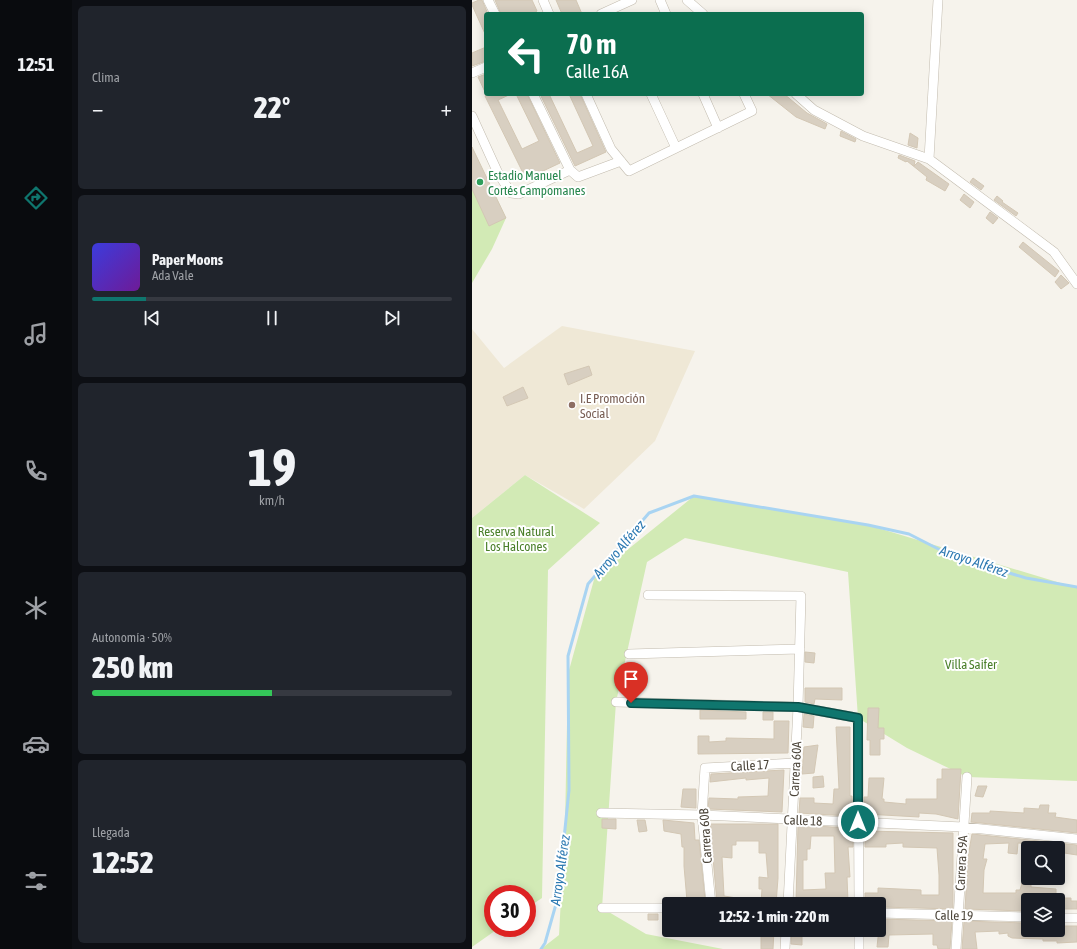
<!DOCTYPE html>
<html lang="es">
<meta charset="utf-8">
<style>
:root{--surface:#171b24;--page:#20242c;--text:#f1f3f6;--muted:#9ea1a6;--line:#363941;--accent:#0f766e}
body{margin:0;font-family:"Asap Condensed",sans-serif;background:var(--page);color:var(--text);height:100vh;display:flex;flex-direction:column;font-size:15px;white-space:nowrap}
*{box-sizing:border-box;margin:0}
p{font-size:13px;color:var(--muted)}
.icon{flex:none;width:22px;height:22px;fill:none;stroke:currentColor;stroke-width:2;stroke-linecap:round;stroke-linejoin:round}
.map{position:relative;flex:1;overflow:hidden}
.sheet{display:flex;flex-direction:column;gap:6px;padding:6px;background:#0d0f14;width:400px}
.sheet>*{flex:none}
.hud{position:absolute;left:12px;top:12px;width:380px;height:84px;border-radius:4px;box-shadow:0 2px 10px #0003;background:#0b6e4f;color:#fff;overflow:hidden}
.controls{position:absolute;left:549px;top:841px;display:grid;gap:8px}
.controls a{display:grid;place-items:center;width:44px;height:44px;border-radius:4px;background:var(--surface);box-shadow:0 2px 10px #0003;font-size:20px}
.speed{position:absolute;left:12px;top:885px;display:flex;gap:8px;font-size:20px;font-weight:700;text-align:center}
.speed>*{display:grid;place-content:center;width:52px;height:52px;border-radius:50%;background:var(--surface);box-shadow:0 2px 10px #0003;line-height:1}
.speed .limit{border:6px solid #d22;background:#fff;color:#111}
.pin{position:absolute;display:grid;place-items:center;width:34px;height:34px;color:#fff;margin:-41px -17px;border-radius:50% 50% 50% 0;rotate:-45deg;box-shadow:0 0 4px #0007}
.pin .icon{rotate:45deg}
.me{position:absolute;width:44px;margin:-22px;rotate:0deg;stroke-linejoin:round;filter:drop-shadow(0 0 3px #0008)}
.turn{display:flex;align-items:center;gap:14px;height:84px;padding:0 16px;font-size:18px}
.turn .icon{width:52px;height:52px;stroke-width:2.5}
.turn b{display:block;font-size:28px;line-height:34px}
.big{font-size:30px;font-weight:800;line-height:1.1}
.sheet .widget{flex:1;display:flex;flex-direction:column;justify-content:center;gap:6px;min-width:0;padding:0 14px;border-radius:6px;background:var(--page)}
.sheet .dial{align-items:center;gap:0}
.dial b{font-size:52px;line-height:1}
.song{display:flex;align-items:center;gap:12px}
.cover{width:48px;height:48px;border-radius:6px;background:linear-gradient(135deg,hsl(240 70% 55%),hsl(280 70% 35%))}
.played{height:4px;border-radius:2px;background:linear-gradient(90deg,var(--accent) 15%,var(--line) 15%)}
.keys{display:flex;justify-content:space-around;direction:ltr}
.heat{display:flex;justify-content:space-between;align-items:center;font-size:22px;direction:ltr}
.charge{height:6px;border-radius:3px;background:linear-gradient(90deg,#34c759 50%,var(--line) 0)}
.trip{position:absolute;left:190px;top:897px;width:224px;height:40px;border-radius:4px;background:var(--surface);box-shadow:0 2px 10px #0003;font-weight:800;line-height:40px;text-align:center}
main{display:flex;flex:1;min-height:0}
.tab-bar{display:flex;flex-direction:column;width:72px;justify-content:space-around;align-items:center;background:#090b0e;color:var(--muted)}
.tab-bar .icon{width:28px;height:28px}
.tab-bar .on{color:var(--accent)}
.tab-bar b{font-size:18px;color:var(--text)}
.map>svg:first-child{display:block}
.education{fill:#efe8d6}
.green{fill:#d2eab5}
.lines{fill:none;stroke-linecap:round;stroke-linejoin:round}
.stream{stroke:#a9d4f2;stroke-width:3}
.building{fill:#d8cfc1;stroke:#d3c7b4;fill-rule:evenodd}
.street-casing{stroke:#c2bbae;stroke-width:10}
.street{stroke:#fff;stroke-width:9}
.route-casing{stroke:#0a4d48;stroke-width:10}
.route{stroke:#0f766e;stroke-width:7}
.leisure-dot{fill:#2e9e5b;stroke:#fff;stroke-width:1.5}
.education-dot{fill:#8d6e63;stroke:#fff;stroke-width:1.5}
.labels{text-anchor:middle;stroke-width:4;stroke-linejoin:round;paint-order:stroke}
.leisure-label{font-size:13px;fill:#27864d;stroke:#fff;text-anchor:start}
.education-label{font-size:13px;fill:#785e54;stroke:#fff;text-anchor:start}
.park-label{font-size:13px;fill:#4a7f2a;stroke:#fff}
.street-label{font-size:13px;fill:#4b4439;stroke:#fff}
.water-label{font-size:14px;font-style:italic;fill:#2e7ab2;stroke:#fff}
</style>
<main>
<nav class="tab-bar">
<b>12:51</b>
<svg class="icon on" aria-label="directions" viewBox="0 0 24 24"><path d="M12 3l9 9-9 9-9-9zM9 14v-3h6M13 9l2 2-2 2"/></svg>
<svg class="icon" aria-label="music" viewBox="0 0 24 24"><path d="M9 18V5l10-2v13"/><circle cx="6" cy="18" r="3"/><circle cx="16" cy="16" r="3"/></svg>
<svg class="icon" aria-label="phone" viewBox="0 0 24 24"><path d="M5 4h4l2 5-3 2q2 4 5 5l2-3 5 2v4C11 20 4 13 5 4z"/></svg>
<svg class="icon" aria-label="climate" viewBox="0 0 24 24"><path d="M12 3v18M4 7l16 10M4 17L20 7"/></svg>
<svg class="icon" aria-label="car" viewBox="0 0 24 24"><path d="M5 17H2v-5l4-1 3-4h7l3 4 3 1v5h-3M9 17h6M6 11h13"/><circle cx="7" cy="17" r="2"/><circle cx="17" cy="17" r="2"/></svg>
<svg class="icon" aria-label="filters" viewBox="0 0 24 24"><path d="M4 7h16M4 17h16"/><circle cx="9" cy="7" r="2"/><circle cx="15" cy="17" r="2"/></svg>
</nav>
<section class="sheet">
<div class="widget"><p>Clima</p>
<div class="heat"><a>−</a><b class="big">22°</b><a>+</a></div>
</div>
<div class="widget">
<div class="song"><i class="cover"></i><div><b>Paper Moons</b><p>Ada Vale</p></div></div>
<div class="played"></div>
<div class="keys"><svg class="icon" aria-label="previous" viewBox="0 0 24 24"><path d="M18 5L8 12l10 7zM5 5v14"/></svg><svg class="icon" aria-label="pause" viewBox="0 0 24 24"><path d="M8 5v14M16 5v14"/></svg><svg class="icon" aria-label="next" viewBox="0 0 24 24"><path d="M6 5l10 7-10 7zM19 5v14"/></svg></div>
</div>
<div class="widget dial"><b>19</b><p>km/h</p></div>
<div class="widget"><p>Autonomía · 50%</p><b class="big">250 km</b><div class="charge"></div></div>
<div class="widget"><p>Llegada</p><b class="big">12:52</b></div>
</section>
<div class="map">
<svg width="605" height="949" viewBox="0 0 605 949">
<rect width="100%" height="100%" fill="#f6f3ec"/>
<!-- education -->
<path class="education" d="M90,326L223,351L183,441L112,509L53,475L0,518V329L32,368Z"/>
<!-- green -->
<path class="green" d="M0,147L34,218L20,249L0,283Z
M53,475L128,523L76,570L70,898L55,908V894H21V928H27L0,947V518Z
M222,496L396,525L605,588V781L495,777L435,748L386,718L376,572L213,538L175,562L144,702L130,908L174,934L251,949H69L87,935L93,825L96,674L123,576Z"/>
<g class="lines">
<!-- stream -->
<path class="stream" d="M69,949L73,943L86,897L97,790L96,656L116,584L177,513L222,496L396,525L437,534L480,556L554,578L605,587"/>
</g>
<!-- building -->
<path class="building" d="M7,0H10L16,14H14V36L0,5V3Z
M23,0H60L65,11L60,14H29Z
M84,0H104L110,14H90Z
M14,47V61L0,66V53Z
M14,74V94L6,77Z
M18,94H39L26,100L50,149L67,141L44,94H55L88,163L54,179L13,96Z
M68,94H77L105,153L121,146L97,94H108L134,152L103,166Z
M295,94H312L335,113L355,124L353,129L324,117Z
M369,131L384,139L383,142L368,136Z
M438,133L446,138L445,148L436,145Z
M0,147L34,218L17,226L0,189Z
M427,155L443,161L442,166L446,162L477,184L473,191L454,180L455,177L435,161L434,162L426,158Z
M501,178L512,186L509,190L498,182Z
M492,194L502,202L498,208L488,200Z
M525,196L531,201L530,202L546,213L544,216L522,200Z
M518,212L526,218L521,224L514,218Z
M551,242L587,271L583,277L547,247Z
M589,275L597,283L589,289L583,282Z
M117,366L120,375L96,385L92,374Z
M51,387L56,398L35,406L31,397Z
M333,652L343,653L342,663L333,662Z
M333,688H370V700L343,699L342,704L333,702Z
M396,708H407L406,728H412V739H408V755H398V740H395Z
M228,710L274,712V719H228Z
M291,712H301V720H291Z
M332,714L342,716L341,728L331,727Z
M302,721H317L316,753L226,754V736H237V742L254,741V738L302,739Z
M364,727H378V796H380L381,813H377V816L327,813L328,798H342V803L361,804L362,789H367Z
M346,745L342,773L330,774L332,747Z
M470,769H489L486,819L464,814L447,813V817L393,814L392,797H396L397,778H412L410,799H412V802L434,804V799H465V779H470Z
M312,770L310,812L236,809L237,798L266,799V797L296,796L297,778L274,780V778L238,782L239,774Z
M351,776L352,787L341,788V777Z
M506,786H515L511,797L503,796Z
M211,789H224V808L209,807Z
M568,805H577L576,813H584L583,817L605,820V833L499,822L500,813H518V811L552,813V808L567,809Z
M130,819H144V829L130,828Z
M165,820H173L175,831L167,832Z
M191,820L222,823L223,840H227L233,900L215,901L212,866V847H210L209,834L192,831Z
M238,824H306V878L304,904L289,903L290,889H287V877L296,878L294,853H287V841H264V845H260V858L250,857L252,896L271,899V904L245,903Z
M326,825L377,828V831H381V847H376L378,877H375L376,902L324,903ZM339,836H362L363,873H353L354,889L331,890V860H335V849H338Z
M393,831L481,833V909L409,907L407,904H393V893H406V888L449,890V895H467V875L465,848L431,847V843L414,844V847H393Z
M500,834L605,845V855L586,852V848H564V844L546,843L545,854L536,853L537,843L513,844L511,859H515L512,870L511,893H544V890H548L550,883L559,878V887L584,889V900H555V908H552V911L493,909L496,857Z
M588,898H599V901H605V909H587Z
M176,914H186V920H176Z
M408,919L480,921L478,949H466L465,945H461V934L417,935L416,947H405Z
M492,921L553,923L556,924V930H586V926H605V942L585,943V941H571V939L540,938L536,936V933L527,934V931L503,932L505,949H490Z
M289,930H302L301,949H289Z
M320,930H328V933H330V945L319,944Z"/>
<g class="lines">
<defs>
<path id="street" d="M16,0L23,14
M71,0L77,14
M188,0L194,14
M215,0L231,14
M129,14L160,0
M0,73L14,67
M61,94L98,170
M114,94L139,149L157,171L280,111L272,94
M179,94L204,148
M231,94L246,128
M324,94L342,110L391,136L457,159L582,252L605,284
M0,116L26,173L39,193L47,194L98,170L106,177L149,161
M457,159L466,0
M176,595L329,596L326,707L316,904
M157,654L328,649
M144,702L326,707L386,718L387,904
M129,813L230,815L491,827L605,839
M239,904L230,815L233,768L323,763
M130,908H197
M407,913L556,917
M586,918H605
M313,949L314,930
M387,949V930
M484,949L495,777"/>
</defs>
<!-- street casing -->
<use href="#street" class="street-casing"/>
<!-- street -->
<use href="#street" class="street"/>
</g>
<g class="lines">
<defs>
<path id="route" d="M159,703L326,707L386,718V822"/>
</defs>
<!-- route casing -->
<use href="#route" class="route-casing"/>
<!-- route -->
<use href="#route" class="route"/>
</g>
<!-- markers -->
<circle class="leisure-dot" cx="8" cy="182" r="4"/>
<circle class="education-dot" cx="100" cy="405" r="4"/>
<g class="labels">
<!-- leisure labels -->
<g class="leisure-label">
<text x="16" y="180">Estadio Manuel<tspan x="16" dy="15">Cortés Campomanes</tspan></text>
</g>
<!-- education labels -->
<g class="education-label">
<text x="108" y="403">I.E Promoción<tspan x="108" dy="15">Social</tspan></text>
</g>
<!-- park labels -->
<g class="park-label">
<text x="44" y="536">Reserva Natural<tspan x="44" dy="15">Los Halcones</tspan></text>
<text x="499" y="669">Villa Saifer</text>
</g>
<!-- street labels -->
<g class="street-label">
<text transform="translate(278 765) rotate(-3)" y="5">Calle 17</text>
<text transform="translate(323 769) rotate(-87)" y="5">Carrera 60A</text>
<text transform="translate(331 820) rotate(2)" y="5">Calle 18</text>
<text transform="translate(233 836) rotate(-94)" y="5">Carrera 60B</text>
<text transform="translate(489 863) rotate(-87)" y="5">Carrera 59A</text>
<text transform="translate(482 915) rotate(1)" y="5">Calle 19</text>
</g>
<!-- water labels -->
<g class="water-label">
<text transform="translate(147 549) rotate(-49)" y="5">Arroyo Alférez</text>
<text transform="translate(502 561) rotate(19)" y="5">Arroyo Alférez</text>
<text transform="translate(88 870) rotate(-82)" y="5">Arroyo Alférez</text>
</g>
</g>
</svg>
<div class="controls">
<a><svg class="icon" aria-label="search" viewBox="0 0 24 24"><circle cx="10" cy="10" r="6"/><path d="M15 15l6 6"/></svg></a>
<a><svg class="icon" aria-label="layers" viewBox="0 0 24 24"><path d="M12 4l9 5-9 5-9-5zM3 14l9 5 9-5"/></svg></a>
</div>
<div class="speed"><div class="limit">30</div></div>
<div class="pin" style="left:159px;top:703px;background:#d93025"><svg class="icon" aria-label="arrive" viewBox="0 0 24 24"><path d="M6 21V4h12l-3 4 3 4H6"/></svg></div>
<svg class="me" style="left:386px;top:822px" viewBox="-20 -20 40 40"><circle r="17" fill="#0f766e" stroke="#fff" stroke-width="3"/><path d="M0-11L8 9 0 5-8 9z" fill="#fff"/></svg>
<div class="trip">12:52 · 1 min · 220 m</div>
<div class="hud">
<div class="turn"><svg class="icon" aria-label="left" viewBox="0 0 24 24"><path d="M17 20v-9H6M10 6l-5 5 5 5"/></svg><div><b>70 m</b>Calle 16A</div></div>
</div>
</div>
</main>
